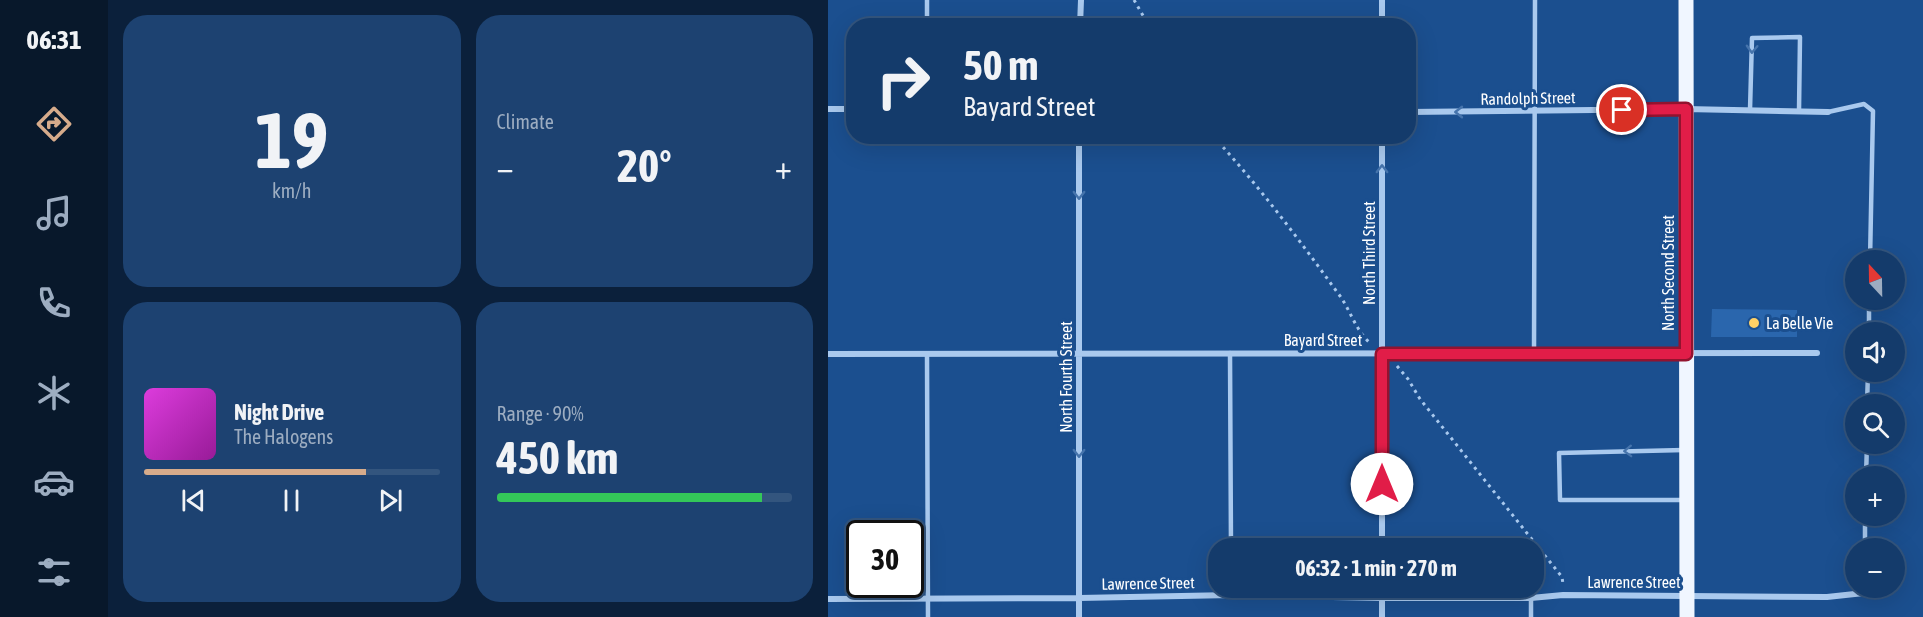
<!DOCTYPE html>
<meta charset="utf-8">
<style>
:root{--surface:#143b6b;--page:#1d4271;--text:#f1f3f6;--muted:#9dadc1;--line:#33557e;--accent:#d6ab8b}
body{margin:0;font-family:"Asap Condensed",sans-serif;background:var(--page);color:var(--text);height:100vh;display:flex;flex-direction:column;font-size:22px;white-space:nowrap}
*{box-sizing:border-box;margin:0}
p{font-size:20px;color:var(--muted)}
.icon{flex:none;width:33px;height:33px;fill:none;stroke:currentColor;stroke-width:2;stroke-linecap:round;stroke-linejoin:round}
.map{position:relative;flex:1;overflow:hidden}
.panel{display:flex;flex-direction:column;gap:15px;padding:15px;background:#0b203b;width:720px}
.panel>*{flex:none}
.guide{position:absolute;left:18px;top:18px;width:570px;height:126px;border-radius:24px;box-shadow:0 6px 24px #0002,0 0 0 2px var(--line);background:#143b6b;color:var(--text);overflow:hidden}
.needle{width:39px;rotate:338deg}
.buttons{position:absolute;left:1017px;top:250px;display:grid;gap:12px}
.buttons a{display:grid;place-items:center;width:60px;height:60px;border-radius:50%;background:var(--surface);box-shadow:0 6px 24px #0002,0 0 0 2px var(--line);font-size:30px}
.speed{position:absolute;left:18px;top:520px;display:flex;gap:12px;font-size:30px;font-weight:700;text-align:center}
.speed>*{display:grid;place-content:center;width:78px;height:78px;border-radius:50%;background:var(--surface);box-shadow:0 6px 24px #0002,0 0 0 2px var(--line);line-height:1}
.speed .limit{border:3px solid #111;border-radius:9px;background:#fff;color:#111}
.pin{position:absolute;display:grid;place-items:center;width:51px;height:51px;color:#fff;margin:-26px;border:3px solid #fff;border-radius:50%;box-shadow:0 2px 6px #0007}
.me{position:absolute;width:66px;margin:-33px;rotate:0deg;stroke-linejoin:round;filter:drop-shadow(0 0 4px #0008)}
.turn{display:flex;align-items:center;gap:21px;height:126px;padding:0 18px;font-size:27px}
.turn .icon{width:78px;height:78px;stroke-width:2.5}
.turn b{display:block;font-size:42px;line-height:51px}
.big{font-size:45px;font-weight:700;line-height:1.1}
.panel .widget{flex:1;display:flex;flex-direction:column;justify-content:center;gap:9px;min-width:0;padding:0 21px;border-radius:24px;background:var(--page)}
.panel .dial{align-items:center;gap:0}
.dial b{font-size:78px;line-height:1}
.song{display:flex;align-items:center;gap:18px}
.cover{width:72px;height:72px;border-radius:9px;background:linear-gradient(135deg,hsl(300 70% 55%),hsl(300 70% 35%))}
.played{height:6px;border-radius:3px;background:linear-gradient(90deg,var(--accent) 75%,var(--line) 75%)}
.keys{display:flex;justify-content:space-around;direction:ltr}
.heat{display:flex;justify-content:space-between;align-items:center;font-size:33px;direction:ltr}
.charge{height:9px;border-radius:4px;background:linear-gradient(90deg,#34c759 90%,var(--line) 0)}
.panel .tiles{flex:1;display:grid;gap:15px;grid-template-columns:repeat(2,1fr)}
.trip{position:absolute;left:380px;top:538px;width:336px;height:60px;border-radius:24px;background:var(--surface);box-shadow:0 6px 24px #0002,0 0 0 2px var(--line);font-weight:700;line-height:60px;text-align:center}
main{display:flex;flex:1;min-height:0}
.tab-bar{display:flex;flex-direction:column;width:108px;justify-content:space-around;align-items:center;background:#08182b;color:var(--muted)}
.tab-bar .icon{width:42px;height:42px}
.tab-bar .selected{color:var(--accent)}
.tab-bar b{font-size:27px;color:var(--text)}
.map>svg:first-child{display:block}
.building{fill:#2a66ad}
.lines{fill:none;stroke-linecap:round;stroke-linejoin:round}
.path{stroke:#a9c9ee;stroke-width:3;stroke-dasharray:3 4.5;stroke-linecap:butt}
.service{stroke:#a9c9ee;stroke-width:4.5}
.minor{stroke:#a9c9ee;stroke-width:6}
.primary{stroke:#f0f6ff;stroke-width:15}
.oneway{stroke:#4674ac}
.route-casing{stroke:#92132f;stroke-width:15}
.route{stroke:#e11d48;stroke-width:10}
.poi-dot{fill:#ffd166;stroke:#1b4f8f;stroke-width:2}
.labels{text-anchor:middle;stroke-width:6;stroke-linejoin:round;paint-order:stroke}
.street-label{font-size:16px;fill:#fff;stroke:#1b4f8f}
.poi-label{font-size:16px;fill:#fff;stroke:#1b4f8f;text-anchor:start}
</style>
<main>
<nav class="tab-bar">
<b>06:31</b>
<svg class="icon selected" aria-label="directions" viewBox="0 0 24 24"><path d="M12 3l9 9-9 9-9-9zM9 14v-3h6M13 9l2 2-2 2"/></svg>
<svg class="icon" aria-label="music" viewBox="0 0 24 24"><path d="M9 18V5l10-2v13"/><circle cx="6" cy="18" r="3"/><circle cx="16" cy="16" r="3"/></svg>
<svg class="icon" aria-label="phone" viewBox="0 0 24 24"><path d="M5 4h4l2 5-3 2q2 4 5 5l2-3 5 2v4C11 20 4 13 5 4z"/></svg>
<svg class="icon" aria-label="climate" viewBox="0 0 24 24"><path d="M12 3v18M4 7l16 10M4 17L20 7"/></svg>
<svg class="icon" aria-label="car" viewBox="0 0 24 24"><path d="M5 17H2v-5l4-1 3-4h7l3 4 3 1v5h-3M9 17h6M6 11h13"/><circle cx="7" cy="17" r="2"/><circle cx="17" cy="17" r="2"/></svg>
<svg class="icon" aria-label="filters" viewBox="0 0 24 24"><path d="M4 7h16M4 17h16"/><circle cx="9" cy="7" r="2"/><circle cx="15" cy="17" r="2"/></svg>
</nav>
<section class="panel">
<div class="tiles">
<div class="widget dial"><b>19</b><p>km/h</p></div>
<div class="widget"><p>Climate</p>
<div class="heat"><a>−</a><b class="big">20°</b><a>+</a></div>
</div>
<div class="widget">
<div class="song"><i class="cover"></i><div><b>Night Drive</b><p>The Halogens</p></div></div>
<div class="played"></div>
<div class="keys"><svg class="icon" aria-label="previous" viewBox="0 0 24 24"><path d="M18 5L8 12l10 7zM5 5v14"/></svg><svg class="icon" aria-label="pause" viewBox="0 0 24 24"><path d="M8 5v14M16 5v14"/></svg><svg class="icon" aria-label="next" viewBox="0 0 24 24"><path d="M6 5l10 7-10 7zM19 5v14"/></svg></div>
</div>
<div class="widget"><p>Range · 90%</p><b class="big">450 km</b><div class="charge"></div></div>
</div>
</section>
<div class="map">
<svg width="1095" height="617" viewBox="0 0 1095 617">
<rect width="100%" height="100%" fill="#1b4f8f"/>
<!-- building -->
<path class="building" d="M884,309L969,310V337H883Z"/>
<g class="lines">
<!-- path -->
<path class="path" d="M306,0L321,26
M385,136C430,185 470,238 509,292C522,308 526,328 541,342
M569,366L580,379L592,399L734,577L735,584"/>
<!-- service -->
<path class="service" d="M99,0V26
M922,110L924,38L972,37L971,111
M1000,112L1036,104L1045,111L1042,261
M1041,333V300
M402,353L403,549
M706,354L707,0
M99,355L100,617
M1039,405L1040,372
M856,450L731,453L732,500H857
M1038,477L1039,444
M1037,549V516
M404,588V595
M703,617V598"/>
<!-- minor -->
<path class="minor" d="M252,26L253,0
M554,26V0
M0,109H26
M580,112L858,109L1000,112
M554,136V549
M0,354L989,353
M554,588V617
M0,599L251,598L404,595L554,598H703L735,595L999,597L1036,593
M251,617V136"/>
<!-- primary -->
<path class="primary" d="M858,0L859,617"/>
</g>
<!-- one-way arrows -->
<defs><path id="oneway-chevron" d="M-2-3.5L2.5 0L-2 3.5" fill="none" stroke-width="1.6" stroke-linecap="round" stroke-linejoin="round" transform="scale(1.5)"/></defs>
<g class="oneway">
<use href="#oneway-chevron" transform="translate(924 49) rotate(92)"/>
<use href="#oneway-chevron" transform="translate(631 112) rotate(180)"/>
<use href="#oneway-chevron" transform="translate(554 169) rotate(-90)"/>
<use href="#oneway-chevron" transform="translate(251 195) rotate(90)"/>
<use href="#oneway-chevron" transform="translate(800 451) rotate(178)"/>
<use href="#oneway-chevron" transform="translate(251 453) rotate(90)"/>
</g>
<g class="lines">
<defs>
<path id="route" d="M554,484V354H858V109L794,110"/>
</defs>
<!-- route casing -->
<use href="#route" class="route-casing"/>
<!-- route -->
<use href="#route" class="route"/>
</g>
<!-- markers -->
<circle class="poi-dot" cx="926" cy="323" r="6"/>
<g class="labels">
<!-- street labels -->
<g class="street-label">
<text transform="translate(700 98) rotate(-1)" y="6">Randolph Street</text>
<text transform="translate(541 253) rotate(-90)" y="6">North Third Street</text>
<text transform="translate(840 273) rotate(-90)" y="6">North Second Street</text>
<text x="495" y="346">Bayard Street</text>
<text transform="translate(238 377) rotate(-90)" y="6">North Fourth Street</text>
<text x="806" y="588">Lawrence Street</text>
<text transform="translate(320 583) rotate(-1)" y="6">Lawrence Street</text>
</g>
<!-- poi labels -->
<g class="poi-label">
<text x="938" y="329">La Belle Vie</text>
</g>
</g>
</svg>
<div class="buttons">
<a><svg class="needle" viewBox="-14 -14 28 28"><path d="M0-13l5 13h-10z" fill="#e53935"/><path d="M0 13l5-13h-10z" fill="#9dadc1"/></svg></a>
<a><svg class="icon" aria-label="sound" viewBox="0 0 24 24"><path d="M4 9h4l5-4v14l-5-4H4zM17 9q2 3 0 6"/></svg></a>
<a><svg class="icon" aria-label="search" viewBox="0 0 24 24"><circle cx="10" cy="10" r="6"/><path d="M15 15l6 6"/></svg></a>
<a>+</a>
<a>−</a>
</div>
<div class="speed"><div class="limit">30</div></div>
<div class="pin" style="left:794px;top:110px;background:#d93025"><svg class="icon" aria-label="arrive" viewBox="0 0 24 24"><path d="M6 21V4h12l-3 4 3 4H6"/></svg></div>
<svg class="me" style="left:554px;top:484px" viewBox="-20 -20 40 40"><circle r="19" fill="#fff"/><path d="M0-13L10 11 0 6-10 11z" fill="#e11d48"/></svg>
<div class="trip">06:32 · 1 min · 270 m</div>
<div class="guide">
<div class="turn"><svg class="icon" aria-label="right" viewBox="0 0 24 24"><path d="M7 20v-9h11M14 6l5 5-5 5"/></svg><div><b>50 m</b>Bayard Street</div></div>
</div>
</div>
</main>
